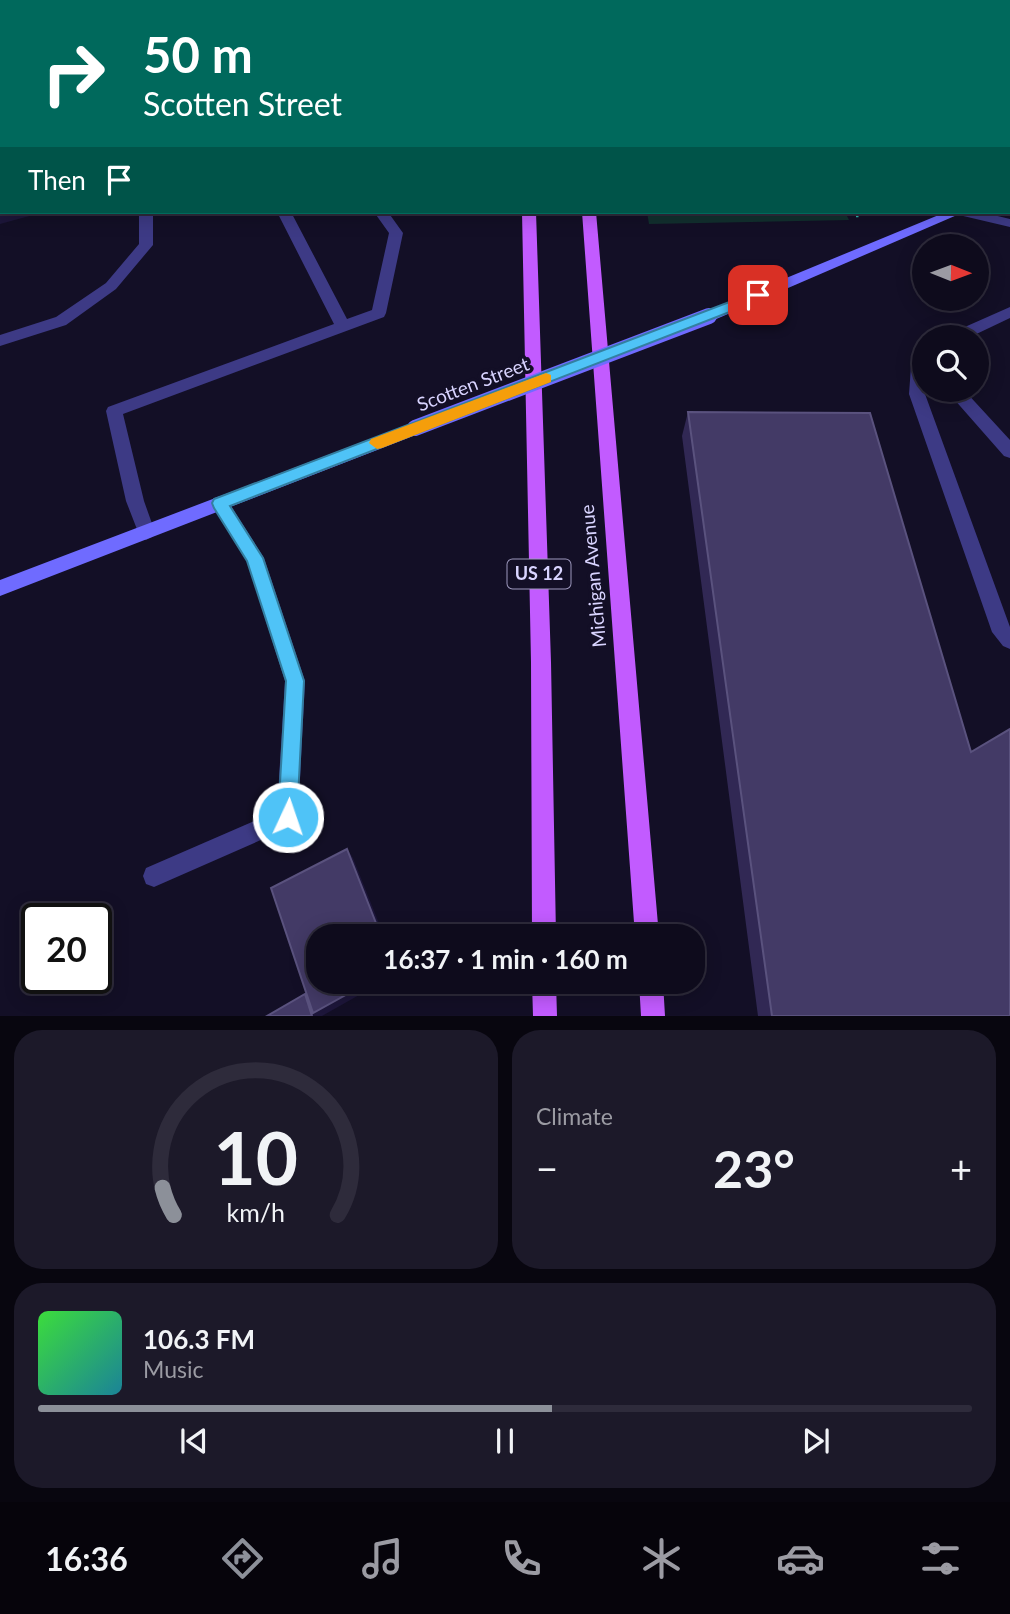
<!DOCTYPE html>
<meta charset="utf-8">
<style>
:root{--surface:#0e0b1c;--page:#1c1929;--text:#f1f3f6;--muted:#9b9ba3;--line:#2e2b3b;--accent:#8c9099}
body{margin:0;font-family:Lato,sans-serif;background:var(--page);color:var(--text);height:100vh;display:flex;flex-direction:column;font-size:26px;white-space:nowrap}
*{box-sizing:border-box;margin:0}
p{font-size:23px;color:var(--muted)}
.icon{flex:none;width:38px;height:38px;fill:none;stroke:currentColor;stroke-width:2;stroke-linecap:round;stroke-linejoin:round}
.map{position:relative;height:1016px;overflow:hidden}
.sheet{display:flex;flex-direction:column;gap:14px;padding:14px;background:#08060f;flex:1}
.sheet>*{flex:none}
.banner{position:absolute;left:0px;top:0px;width:1012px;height:214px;box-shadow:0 4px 18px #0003,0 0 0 2px var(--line);background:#00695c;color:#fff;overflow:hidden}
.needle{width:46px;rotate:91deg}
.buttons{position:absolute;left:912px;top:234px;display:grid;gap:14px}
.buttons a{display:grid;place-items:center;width:77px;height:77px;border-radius:50%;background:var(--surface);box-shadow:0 4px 18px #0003,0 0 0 2px var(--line);font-size:35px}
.speed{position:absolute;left:21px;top:903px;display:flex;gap:14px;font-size:35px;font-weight:700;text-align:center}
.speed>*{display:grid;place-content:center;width:91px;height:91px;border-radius:50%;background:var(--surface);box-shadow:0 4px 18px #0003,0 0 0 2px var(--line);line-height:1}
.speed .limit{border:4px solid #111;border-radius:10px;background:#fff;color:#111}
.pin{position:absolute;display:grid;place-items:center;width:60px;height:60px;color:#fff;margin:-30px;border-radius:14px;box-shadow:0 4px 10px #0006}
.me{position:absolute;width:77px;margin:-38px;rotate:3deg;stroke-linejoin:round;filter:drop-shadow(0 0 5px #0008)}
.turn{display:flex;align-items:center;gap:24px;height:147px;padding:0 28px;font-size:32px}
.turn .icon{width:91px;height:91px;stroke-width:2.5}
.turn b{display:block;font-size:49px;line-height:60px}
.then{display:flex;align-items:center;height:66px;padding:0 28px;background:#0003;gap:14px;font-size:26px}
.big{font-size:52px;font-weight:700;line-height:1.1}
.sheet .widget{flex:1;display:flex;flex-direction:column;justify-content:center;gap:10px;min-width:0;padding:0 24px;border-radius:28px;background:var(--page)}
.sheet .dial{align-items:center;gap:0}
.dial svg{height:182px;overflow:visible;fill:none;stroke:var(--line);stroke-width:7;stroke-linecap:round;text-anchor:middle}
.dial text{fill:var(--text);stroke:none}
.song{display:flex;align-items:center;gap:21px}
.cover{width:84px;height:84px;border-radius:10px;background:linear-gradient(135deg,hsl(120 70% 55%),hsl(190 70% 35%))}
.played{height:7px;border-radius:4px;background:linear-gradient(90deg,var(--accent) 55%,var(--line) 55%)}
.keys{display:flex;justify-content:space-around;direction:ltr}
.heat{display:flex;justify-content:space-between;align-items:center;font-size:38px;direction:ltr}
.sheet .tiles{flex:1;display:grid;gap:14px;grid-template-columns:1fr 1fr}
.widget:last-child{grid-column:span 2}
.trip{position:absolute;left:306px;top:924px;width:399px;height:70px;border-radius:28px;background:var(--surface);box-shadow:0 4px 18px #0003,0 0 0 2px var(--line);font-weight:700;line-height:70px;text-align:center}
.menu{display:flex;height:112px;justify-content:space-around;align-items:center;background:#06040b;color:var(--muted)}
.menu .icon{width:49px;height:49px}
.menu .current{color:var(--accent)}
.menu b{font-size:32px;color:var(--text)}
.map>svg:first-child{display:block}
.green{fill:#12302f}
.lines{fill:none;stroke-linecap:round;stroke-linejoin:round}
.path-far1{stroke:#2fb8b0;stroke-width:2.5;stroke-dasharray:2.5 3.5;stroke-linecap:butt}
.path{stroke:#2fb8b0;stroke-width:4.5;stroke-dasharray:3.5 4.5;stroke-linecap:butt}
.lane{fill:#3d3a85;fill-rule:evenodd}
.secondary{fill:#6f6bff;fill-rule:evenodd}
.primary{fill:#c25bff;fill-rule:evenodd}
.rail-casing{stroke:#00e5ff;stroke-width:5}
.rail{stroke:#130f26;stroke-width:3.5;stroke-dasharray:10;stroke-linecap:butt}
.secondary-bridge{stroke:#6f6bff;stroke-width:16}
.wall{fill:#312854}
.shaded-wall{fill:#1d163a}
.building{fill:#433a66;stroke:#5a527e;stroke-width:2}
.route{fill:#4fc3f7;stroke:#337fa1;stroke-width:2}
.slow{fill:#f59e0b}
.labels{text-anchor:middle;stroke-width:7;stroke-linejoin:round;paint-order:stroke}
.shield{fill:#130f26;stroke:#9e99be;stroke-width:2}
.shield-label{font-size:18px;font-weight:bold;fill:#d9d4ff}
.street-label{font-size:19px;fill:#d9d4ff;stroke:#130f26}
</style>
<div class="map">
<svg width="1010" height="1016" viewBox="0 0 1010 1016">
<rect width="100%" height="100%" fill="#130f26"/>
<!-- green -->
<path class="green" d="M647,212H845L849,220L649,224Z"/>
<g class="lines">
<!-- path-far1 -->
<path class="path-far1" d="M856,216H861"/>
<!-- path -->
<path class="path" d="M921,268L924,270"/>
<!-- lane -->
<path class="lane" d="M0,113H2V121H0Z
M139,212H153V245L116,289L66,325L0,346V335L56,317L106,283L139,244Z
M277,212H291L347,319L372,310L389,233L374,212H388L403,233L386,313L384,317L123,414L144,501L155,532L152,537L146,540L140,537L126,501L106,411L108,407L334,324Z
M957,212H981L1010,219V227L959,215Z
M1010,307V318L968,338H947L949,334Z
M924,346L925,394L1010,627V649L1003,646L992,632L909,394L912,353L915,349Z
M946,390H964L1010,440V458L1004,456Z
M220,496L226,498L264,558L305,681L298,817L295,825L154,887L146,884L143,876L146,868L277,811L285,681L247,561L211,503L214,498Z"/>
<!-- secondary -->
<path class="secondary" d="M0,25H2V31H0Z
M946,212H964L714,320H704L702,316L704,312Z
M415,422L423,428L421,433L0,596V580Z"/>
<!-- primary -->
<path class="primary" d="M521,0H531V2H521Z
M568,0H578V2H568Z
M522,212H536L551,662L556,936H532L531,662Z
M582,212H596L659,936H635Z
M532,982H556L557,1016H533Z
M639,982H663L665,1016H641Z"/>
<defs>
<path id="rail" d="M487,0L494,2
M531,0L538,2"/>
</defs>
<!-- rail casing -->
<use href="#rail" class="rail-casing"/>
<!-- rail -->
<use href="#rail" class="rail"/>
<!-- secondary-bridge -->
<path class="secondary-bridge" d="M415,428L709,316"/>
</g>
<!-- wall -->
<path class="wall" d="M648,0H857L864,2H647Z
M688,412L1010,1016H758L682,436Z"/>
<!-- shaded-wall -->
<path class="shaded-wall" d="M2,193V212H44L0,224V194Z
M347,849L353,858L384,936H381Z
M369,982H382L322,1016H312L305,994Z"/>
<!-- building -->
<path class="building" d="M681,0H857L864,2H688Z
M918,0H994L992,2H917Z
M2,140V193L0,194V141Z
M688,412L870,413L971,752L1010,729V1016H772Z
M347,849L381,936H318V982H369L313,1013L271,888Z
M305,994L312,1016H267Z"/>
<!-- route -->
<path class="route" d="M758,291L763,292V299L230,506L263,558L304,681L297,817L295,824L288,827L281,824L278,817L286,681L247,561L214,508L212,503L214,499Z"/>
<!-- slow -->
<path class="slow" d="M546,373L551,375V382L382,448L377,449L369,443L371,439Z"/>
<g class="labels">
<!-- shield labels -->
<rect class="shield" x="507.5" y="559.5" width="63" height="29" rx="5"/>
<g class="shield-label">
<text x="539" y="580">US 12</text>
</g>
<!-- street labels -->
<g class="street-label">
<text transform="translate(473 384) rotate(-21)" y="7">Scotten Street</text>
<text transform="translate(593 576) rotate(-95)" y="7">Michigan Avenue</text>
</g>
</g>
</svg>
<div class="buttons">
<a><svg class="needle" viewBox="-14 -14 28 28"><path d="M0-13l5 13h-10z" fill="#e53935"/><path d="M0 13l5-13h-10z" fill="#9b9ba3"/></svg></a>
<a><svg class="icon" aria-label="search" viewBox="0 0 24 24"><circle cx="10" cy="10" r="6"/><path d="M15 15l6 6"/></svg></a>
</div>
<div class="speed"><div class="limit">20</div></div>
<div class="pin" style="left:758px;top:295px;background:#d93025"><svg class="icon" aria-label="arrive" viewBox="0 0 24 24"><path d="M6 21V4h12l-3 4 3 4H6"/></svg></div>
<svg class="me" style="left:288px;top:817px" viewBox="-20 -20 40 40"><circle r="17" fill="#4fc3f7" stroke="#fff" stroke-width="3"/><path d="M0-11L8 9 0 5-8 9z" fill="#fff"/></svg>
<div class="trip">16:37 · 1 min · 160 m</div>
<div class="banner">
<div class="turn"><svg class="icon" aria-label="right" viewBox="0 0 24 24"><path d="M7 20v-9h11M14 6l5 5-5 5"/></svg><div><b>50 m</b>Scotten Street</div></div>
<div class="then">Then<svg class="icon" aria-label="arrive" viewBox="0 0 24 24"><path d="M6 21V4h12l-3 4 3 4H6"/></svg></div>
</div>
</div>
<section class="sheet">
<div class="tiles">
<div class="widget dial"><svg viewBox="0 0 100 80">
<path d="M14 69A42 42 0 1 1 86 69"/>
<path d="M14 69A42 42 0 0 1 9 57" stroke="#8c9099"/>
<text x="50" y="56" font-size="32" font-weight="700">10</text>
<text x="50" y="72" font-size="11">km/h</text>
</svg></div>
<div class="widget"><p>Climate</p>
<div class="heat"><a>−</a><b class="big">23°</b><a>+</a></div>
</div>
<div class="widget">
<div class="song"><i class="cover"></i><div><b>106.3 FM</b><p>Music</p></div></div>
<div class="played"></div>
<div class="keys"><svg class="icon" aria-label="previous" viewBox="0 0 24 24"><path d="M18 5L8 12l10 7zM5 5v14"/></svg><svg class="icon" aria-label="pause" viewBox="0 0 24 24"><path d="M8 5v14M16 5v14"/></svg><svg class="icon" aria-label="next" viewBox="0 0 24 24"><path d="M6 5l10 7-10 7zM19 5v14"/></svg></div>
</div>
</div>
</section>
<nav class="menu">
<b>16:36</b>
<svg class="icon current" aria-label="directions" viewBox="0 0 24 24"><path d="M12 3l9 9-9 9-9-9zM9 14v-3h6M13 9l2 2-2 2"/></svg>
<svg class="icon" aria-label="music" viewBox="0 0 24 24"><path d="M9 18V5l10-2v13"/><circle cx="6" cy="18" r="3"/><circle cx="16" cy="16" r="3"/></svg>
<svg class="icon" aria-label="phone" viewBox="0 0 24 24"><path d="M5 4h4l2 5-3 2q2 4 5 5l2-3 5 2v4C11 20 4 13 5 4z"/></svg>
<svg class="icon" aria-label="climate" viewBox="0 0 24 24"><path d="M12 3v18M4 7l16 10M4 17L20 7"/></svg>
<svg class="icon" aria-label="car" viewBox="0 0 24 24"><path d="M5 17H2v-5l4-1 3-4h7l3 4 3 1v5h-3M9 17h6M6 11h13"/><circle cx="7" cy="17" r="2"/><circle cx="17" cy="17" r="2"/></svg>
<svg class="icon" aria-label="filters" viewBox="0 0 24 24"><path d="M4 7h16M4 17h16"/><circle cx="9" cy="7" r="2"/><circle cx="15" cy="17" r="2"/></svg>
</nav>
